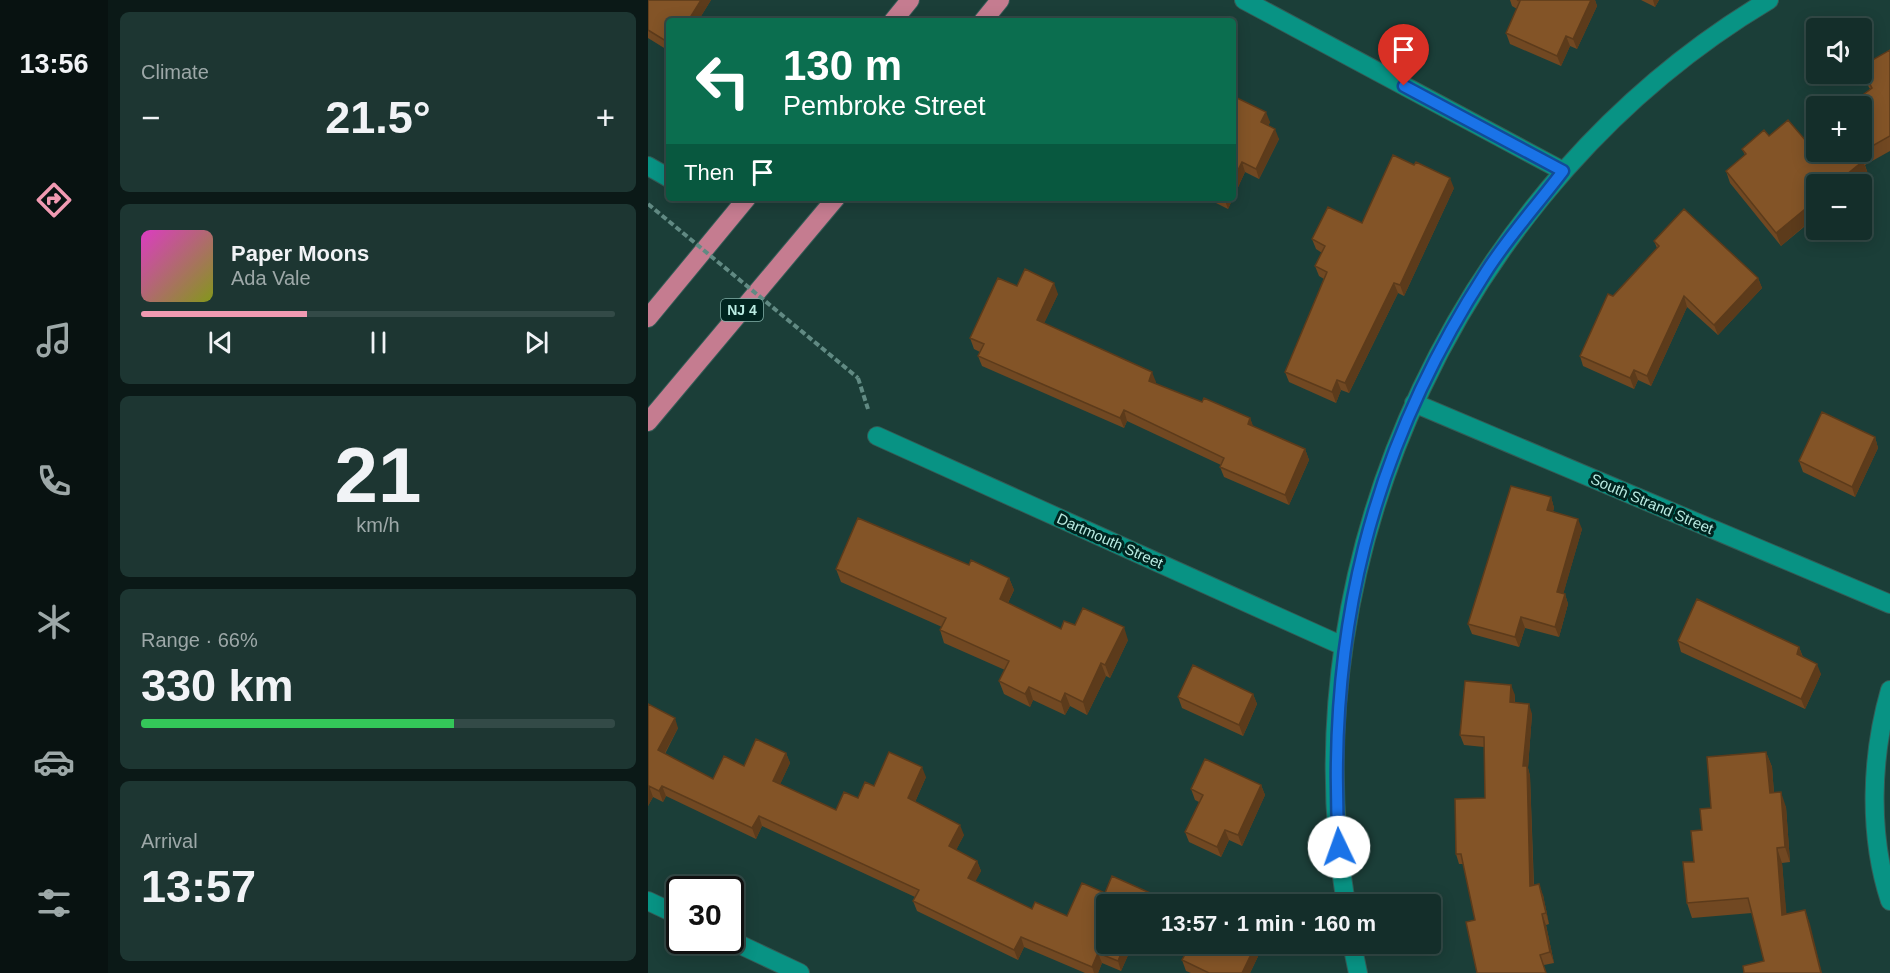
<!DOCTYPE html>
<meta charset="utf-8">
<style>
:root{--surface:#142e2a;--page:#1d3632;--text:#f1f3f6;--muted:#9da8a8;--line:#334a47;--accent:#f19ab2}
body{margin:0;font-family:Arial,sans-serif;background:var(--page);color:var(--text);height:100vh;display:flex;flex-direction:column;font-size:22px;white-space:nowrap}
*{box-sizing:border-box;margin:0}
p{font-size:20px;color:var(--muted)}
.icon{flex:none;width:33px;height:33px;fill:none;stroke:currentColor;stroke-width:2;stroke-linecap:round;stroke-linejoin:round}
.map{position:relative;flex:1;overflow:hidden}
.panel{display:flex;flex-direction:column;gap:12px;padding:12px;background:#0b1917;width:540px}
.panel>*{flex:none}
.guide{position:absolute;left:18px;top:18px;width:570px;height:183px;border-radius:6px;box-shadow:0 3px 15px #0003,0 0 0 2px var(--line);background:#0b6e4f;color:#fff;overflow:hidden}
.buttons{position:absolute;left:1158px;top:18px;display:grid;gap:12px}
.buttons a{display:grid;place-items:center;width:66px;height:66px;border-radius:6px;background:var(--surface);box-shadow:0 3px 15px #0003,0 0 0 2px var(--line);font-size:30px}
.speed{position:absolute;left:18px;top:876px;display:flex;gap:12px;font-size:30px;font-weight:700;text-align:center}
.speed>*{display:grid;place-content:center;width:78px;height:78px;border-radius:50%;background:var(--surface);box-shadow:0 3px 15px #0003,0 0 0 2px var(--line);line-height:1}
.speed .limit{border:3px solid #111;border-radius:9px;background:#fff;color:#111}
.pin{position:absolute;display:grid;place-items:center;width:51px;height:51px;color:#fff;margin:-62px -26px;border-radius:50% 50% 50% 0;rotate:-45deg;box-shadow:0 0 6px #0007}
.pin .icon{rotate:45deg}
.me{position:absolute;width:66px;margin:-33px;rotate:357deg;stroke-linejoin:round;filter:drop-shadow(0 0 4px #0008)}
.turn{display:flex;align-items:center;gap:21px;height:126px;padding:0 18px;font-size:27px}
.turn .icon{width:78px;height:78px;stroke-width:2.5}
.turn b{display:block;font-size:42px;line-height:51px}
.then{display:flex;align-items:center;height:57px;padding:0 18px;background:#0003;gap:12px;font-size:22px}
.big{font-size:45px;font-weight:700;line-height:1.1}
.panel .widget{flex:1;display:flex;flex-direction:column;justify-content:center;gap:9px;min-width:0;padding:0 21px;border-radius:9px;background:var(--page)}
.panel .dial{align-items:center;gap:0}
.dial b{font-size:78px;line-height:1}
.song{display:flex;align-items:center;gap:18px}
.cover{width:72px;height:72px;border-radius:9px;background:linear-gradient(135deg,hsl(310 70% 55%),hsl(70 70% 35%))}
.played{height:6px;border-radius:3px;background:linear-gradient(90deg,var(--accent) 35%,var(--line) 35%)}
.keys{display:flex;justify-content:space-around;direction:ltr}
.heat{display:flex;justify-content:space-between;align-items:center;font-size:33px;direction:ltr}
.charge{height:9px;border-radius:4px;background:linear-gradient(90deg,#34c759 66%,var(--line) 0)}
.trip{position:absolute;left:448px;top:894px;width:345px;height:60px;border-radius:6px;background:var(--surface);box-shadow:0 3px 15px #0003,0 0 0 2px var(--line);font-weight:700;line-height:60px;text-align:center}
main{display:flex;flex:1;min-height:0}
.dock{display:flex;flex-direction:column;width:108px;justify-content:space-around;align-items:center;background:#081211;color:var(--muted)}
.dock .icon{width:42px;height:42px}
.dock .current{color:var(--accent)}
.dock b{font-size:27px;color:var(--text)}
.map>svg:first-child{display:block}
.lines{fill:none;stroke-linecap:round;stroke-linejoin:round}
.minor-casing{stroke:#345c56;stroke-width:20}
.highway-casing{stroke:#345c56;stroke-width:20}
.path{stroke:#618a83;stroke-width:4;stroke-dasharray:6 3;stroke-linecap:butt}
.minor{stroke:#089384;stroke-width:18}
.highway{stroke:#c57c90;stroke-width:18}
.path-bridge{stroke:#618a83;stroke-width:4;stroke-dasharray:6 3;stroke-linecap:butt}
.wall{fill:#714822}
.shaded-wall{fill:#5c3b1b}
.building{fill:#835427;stroke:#5c3b1b;stroke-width:1.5}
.route-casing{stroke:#114b97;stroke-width:15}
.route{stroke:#1a73e8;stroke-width:10}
.labels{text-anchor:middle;stroke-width:6;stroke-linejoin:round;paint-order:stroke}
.shield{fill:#002520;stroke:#82b0a8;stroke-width:1.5}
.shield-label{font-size:14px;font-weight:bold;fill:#b9ebe2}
.street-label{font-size:15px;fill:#b9ebe2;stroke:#002520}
</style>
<main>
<nav class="dock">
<b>13:56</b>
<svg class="icon current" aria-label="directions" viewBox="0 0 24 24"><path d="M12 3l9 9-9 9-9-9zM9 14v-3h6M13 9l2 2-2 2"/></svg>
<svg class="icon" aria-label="music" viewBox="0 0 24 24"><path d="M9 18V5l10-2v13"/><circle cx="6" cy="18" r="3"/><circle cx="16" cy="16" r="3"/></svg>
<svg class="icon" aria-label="phone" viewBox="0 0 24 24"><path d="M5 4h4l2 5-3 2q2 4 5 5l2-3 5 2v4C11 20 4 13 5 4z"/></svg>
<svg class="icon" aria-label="climate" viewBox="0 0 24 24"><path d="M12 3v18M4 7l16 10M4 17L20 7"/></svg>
<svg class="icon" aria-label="car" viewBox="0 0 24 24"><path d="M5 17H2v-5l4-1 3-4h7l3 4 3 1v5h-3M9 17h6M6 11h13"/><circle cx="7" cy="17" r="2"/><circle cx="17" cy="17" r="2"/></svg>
<svg class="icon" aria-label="filters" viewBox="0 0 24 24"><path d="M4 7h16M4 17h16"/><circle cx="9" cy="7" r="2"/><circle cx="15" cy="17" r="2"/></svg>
</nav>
<section class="panel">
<div class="widget"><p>Climate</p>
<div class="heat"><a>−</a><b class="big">21.5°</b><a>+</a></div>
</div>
<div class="widget">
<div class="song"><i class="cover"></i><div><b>Paper Moons</b><p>Ada Vale</p></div></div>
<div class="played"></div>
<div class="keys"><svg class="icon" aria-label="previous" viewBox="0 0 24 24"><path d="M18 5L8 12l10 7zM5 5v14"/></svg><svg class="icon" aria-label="pause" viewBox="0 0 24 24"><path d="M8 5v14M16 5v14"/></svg><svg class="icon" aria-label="next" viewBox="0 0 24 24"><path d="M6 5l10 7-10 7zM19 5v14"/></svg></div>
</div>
<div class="widget dial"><b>21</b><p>km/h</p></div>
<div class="widget"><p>Range · 66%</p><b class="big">330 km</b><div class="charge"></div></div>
<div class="widget"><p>Arrival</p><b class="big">13:57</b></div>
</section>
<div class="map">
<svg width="1242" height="973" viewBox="0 0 1242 973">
<rect width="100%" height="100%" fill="#1b3e38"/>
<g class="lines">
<defs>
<path id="minor" d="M596,0L915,171
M0,166L21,178
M766,403L1242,604
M229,436L695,646
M1242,690C1223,756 1220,834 1242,901
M0,901L32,916
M698,904C639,554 817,181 1121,0
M82,940L152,973
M704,944L710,973"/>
<path id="highway" d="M245,21L262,0
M335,21L352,0
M0,318L99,198
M0,422L188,198"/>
</defs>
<!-- minor casing -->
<use href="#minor" class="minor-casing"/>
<!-- highway casing -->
<use href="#highway" class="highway-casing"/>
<!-- path -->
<path class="path" d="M210,378L220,409"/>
<!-- minor -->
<use href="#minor" class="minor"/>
<!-- highway -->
<use href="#highway" class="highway"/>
<!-- path-bridge -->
<path class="path-bridge" d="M0,204L210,378"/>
</g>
<!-- wall -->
<path class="wall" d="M0,0H63L50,21H21V51L0,38Z
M862,0H947L949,6L929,49L922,46L913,66L862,44L858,33L869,9L864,6Z
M993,0H1011L1007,7Z
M1242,50V151L1217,165L1220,174L1133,246L1082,183L1078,171L1097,155L1094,149L1121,136L1158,141L1222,89L1216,79L1214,71V66Z
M585,96L622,122L620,126L631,139L611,179L597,172L580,209L558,198H585Z
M806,188L756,296L750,293L701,393L693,390L688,403L641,382L637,372L676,279L671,276L667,266L674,253L668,249L664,239L714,223Z
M1006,241L1110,278L1114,288L1070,335L1039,307L1003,386L990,380L986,389L935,366L932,356L965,296L1009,248Z
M369,286L410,294L396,323L508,382L507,384L554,402L602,418L605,427L657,449L661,460L641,505L576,477L572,467L573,465L479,421L476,428L334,366L330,356L332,352L326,349L322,338Z
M1227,437L1230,448L1207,497L1155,472L1151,461Z
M903,497L906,508L905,511L934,529L915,594H917L920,604L911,637L877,628L871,647L824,634L820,624Z
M321,565L361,578L366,590L360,603L413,629L427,625L480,640L462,678L458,676L439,715L422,706L417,715L385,700L382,707L356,694L351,681L357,670L296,643L292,630L294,627L193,582L188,569Z
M1030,641L1151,647L1155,657L1173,674L1157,709L1033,652Z
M605,694L609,704L595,736L534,708L530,697Z
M867,695V702L884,714L880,768L882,776L886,885L895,895L901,924L898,925L906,963L896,965L827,920L815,864H811L808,854L837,798L836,747L816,745L812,735Z
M0,704L30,728L17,754L65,779L96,766L138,753L142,763L132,784L188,810L210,798L226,786L278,777L267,802L316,835L308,850L329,861L333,871L327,881L384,909L419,916L459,904V944H485L473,971L454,963L450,973H437L376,947L370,960L269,911L265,901L267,897L114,826L108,839L18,796L15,802L5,797L0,806Z
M1118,752L1124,767L1126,793L1138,807L1142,862L1134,863L1138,914L1162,924L1104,913L1044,918L1039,903L1046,862L1054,830L1063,808Z
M613,785L617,795L594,846L581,840L573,857L541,842L537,832L551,802L547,800L543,789Z
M509,944H616L602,973H543L538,971L534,960L536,956Z"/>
<!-- shaded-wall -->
<path class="shaded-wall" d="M53,0H63L50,21H40Z
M943,0H947L949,6L929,49L925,39Z
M1005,0H1011L1007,7Z
M918,36L922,46L913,66L909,56Z
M618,112L622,122L617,132L613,122Z
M627,129L631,139L611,179L608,169Z
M1215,161L1220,174L1207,184H1187Z
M594,162L597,172L580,209L576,198H585V180Z
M802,178L806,188L756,296L752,285Z
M1168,200V216L1133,246L1128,233Z
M1110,278L1114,288L1070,335L1066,325Z
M406,283L410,294L393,330L389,320Z
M746,283L750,293L701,393L697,383Z
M1036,296L1039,307L1003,386L999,376Z
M986,370L990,380L986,389L982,378Z
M504,372L508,382L504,391L501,381Z
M689,380L693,390L688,403L684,392Z
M476,410L479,421L476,428L472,418Z
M602,418L606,428L600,424Z
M1227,437L1230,448L1207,497L1204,487Z
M657,449L661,460L641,505L637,495Z
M903,497L906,508L903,520L899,510Z
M930,519L934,529L913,602L909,592Z
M361,578L366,590L356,611L352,599Z
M917,594L920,604L911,637L907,627Z
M873,617L877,628L871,647L867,637Z
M476,627L480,640L462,678L457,665Z
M1151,647L1155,658L1149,654Z
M453,663L458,676L439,715L435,702Z
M1169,664L1173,674L1157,709L1153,699Z
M863,685L867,695L866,712L862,702Z
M381,687L385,700L382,707L377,694Z
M417,693L422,706L417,715L413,702Z
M605,694L609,704L595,736L591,725Z
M881,704L884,714L880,768L882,776L886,897L882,886L875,766Z
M27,718L30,728L13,760L10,750Z
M1118,752L1124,767L1127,808L1122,793Z
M138,753L142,763L129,791L125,781Z
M274,767L278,777L264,809L260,798Z
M613,785L617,795L594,846L590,835Z
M1,786L5,797L0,806V789Z
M14,786L18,796L15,802L11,791Z
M1133,792L1138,807L1142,862L1137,847Z
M111,816L114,826L108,839L104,828Z
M312,825L316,835L305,856L301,846Z
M577,830L581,840L573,857L569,847Z
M1129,848L1134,863L1140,930L1134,915Z
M329,861L333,871L324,888L320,878Z
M891,884L895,895L901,924L898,913Z
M1157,910L1162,924L1174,973H1173Z
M894,914L898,925L906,963L902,952Z
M373,937L376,947L370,960L366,950Z
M477,944H485L473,971L470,961Z
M608,944H616L602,973H594Z
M450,953L454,963L450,973H446L444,967Z"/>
<!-- building -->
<path class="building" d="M0,0H53L40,21H21V43L0,30Z
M869,0H943L925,39L918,36L909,56L858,33L872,1Z
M1242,50V136L1210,154L1215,161L1187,184H1168V200L1128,233L1078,171L1098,154L1094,149L1116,130L1121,136L1140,120L1158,141L1168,133V152H1214V106H1200L1224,88L1214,69V66Z
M585,96L618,112L613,122L627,129L608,169L594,162L585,180Z
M745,155L766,165L768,162L802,178L752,285L746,283L697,383L689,380L684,392L637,372L679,272L667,266L677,246L664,239L680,207L714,223Z
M1036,209L1110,278L1066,325L1036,296L999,376L986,370L982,378L932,356L960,294L965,296L1011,246L1006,241Z
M377,269L406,283L389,320L504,372L501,381L554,402L556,398L602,418L600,424L657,449L637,495L572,467L576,458L476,410L472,418L330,356L336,344L322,338L350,278L369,286Z
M1174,412L1227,437L1204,487L1151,461Z
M863,486L903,497L899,510L930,519L909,592L917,594L907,627L873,617L867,637L820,624Z
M210,518L321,565L323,560L361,578L352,599L413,629L416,621L427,625L435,608L476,627L457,665L453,663L435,702L417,693L413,702L381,687L377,694L351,681L361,661L292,630L298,618L188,569Z
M1049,599L1151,647L1149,654L1169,664L1153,699L1030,641Z
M545,665L605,694L591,725L530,697Z
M817,681L863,685L862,702L881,704L875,766H879L882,886L891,884L898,913L894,914L902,952L892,955L898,973H829L818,922L827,920L813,854H808L807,799L837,798L836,737L812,735Z
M0,704L27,718L10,750L65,779L76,756L96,766L108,739L138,753L125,781L188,810L196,792L210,798L217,782L226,786L241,752L274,767L260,798L312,825L301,846L329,861L320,878L384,909L387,902L419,916L434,883L457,893L464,876L527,904H459V944H477L470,961L450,953L444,967L373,937L366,950L265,901L271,890L111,816L104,828L14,786L11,791L1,786L0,789Z
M1118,752L1122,793L1133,792L1137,847L1129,848L1134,915L1157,910L1173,973H1096L1095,966L1116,961L1100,898L1039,903L1035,862H1046L1043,831L1054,830L1052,809L1063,808L1059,757Z
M557,759L613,785L590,835L577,830L569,847L537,832L555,795L543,789Z
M543,894L564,904H538Z
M528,944H608L594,973H561L534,960L540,949Z"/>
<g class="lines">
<defs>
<path id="route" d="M691,847C678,635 722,452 838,272C860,237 890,204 915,171L756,86"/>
</defs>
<!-- route casing -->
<use href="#route" class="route-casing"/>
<!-- route -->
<use href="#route" class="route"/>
</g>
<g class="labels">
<!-- shield labels -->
<rect class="shield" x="73" y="299" width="42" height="22" rx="4.5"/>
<g class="shield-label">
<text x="94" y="315">NJ 4</text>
</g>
<!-- street labels -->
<g class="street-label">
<text transform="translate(1004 504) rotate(23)" y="5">South Strand Street</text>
<text transform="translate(462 541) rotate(24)" y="5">Dartmouth Street</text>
</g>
</g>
</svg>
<div class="buttons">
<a><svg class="icon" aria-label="sound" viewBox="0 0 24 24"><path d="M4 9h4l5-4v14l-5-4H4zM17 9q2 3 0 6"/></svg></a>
<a>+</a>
<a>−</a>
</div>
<div class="speed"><div class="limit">30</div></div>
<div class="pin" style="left:756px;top:86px;background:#d93025"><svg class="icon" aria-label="arrive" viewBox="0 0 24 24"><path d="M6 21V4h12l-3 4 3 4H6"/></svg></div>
<svg class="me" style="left:691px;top:847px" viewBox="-20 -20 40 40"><circle r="19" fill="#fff"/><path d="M0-13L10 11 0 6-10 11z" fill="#1a73e8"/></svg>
<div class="trip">13:57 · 1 min · 160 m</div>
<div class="guide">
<div class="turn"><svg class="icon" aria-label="left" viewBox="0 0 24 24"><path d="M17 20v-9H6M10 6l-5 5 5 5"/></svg><div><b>130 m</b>Pembroke Street</div></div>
<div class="then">Then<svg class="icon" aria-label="arrive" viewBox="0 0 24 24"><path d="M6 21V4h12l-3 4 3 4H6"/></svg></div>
</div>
</div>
</main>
